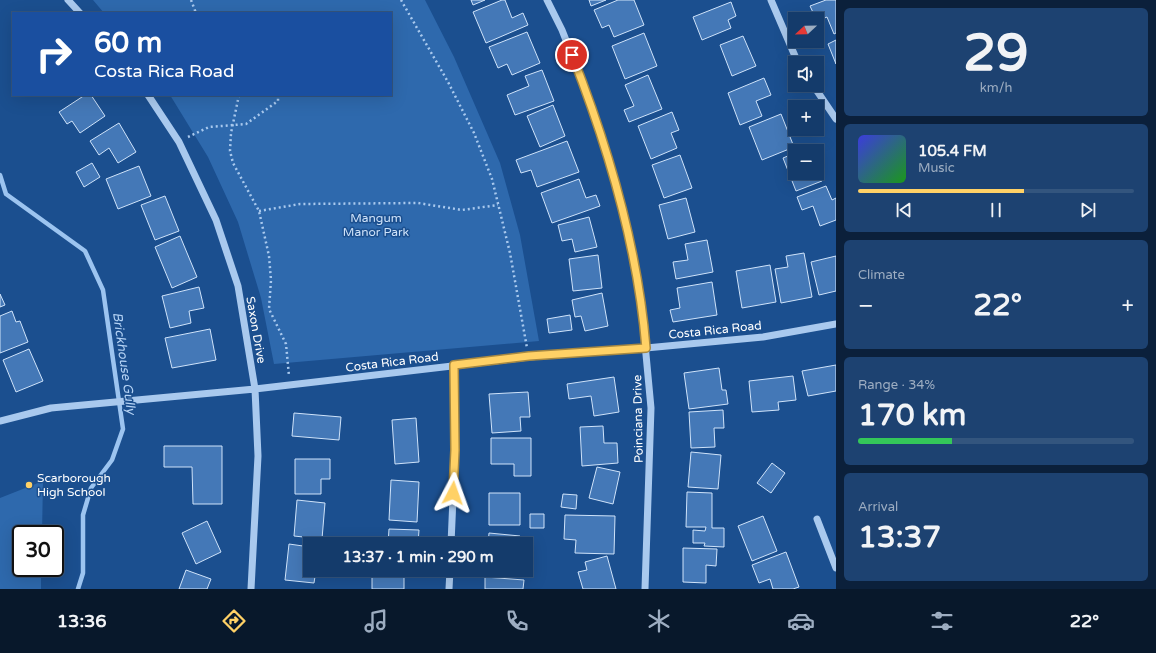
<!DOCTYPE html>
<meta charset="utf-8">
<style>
:root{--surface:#143b6b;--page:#1d4271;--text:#f1f3f6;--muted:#9dadc1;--line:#33557e;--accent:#ffd166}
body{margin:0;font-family:"Varela Round",sans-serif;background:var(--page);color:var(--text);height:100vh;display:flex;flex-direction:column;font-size:15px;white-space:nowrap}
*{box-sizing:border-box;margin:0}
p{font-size:13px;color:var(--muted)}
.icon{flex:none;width:22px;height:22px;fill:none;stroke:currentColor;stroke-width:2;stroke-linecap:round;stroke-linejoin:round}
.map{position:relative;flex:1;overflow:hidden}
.panel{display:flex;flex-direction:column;gap:8px;padding:8px;background:#0b203b;width:320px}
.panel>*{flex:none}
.banner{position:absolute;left:12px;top:12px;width:380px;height:84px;border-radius:0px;box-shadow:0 4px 16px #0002,0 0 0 1px var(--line);background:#1a4fa0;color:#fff;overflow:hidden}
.needle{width:26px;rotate:248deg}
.buttons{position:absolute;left:788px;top:12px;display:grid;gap:8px}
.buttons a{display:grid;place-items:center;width:36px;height:36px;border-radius:0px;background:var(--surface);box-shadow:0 4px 16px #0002,0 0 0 1px var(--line);font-size:20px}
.speed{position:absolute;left:12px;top:525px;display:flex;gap:8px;font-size:20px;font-weight:700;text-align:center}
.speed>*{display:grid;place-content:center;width:52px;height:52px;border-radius:50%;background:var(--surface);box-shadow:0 4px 16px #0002,0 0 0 1px var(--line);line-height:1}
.speed .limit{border:2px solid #111;border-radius:6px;background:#fff;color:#111}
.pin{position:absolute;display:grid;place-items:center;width:34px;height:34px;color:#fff;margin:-17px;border:2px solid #fff;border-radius:50%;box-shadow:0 1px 4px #0007}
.me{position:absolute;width:44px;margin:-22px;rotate:4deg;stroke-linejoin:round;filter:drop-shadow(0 0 3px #0008)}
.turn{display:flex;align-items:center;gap:14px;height:84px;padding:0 16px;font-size:18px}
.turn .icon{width:52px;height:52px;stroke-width:2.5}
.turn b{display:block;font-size:28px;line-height:34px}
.big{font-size:30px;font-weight:700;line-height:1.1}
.panel .tile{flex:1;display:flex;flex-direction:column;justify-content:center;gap:6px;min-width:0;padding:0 14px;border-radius:6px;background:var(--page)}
.panel .dial{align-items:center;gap:0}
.dial b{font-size:52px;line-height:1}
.song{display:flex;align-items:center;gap:12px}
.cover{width:48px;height:48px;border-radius:6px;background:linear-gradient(135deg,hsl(240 70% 55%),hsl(120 70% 35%))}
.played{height:4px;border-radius:2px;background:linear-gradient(90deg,var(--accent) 60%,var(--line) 60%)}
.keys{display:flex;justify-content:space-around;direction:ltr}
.heat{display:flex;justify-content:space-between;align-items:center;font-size:22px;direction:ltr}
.charge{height:6px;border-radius:3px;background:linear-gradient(90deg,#34c759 34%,var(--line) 0)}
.trip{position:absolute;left:303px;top:537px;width:230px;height:40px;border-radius:0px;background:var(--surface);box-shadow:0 4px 16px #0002,0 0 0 1px var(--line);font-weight:700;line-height:40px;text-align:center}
.tab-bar{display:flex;height:64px;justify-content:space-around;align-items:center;background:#08182b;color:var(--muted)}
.tab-bar .icon{width:28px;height:28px}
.tab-bar .selected{color:var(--accent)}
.tab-bar b{font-size:18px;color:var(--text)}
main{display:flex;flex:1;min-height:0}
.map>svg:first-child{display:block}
.green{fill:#2e69ad}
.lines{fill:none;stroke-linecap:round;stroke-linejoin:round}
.stream{stroke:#9cc4f0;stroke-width:4.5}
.building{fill:#4478b7;stroke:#cfe3fa}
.path{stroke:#a9c9ee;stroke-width:2.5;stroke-dasharray:2 3;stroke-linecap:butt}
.minor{stroke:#a9c9ee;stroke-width:7}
.route-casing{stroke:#a68842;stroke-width:10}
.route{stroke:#ffd166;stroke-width:7}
.poi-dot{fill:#ffd166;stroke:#1b4f8f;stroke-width:1.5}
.labels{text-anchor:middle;stroke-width:3;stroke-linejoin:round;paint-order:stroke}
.park-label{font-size:12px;fill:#cfe3fa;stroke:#1b4f8f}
.street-label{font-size:12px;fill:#fff;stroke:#1b4f8f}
.poi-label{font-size:12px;fill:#fff;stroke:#1b4f8f;text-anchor:start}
.water-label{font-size:13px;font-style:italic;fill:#b5d3f5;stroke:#1b4f8f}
</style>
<main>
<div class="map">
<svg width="836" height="589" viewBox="0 0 836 589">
<rect width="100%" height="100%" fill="#1b4f8f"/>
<!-- green -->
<path class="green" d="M93,0H425L454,57L500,163L520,235L539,341L274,364L261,298L238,222L208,157L170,95H391V13H104Z
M43,481L42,534H21V568H41V589H0V498Z"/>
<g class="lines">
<!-- stream -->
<path class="stream" d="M0,175L6,194L85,251L103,290L123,429L112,460L91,488L83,515V573L78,589"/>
</g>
<!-- building -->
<path class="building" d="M471,0H485L473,5Z
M502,0H505L512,18L523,13L528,25L486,43L473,12Z
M589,0H606L591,6Z
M618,0H634L644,25L614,37L609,25L602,28L594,10Z
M826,0H836V33L834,34L827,17L817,21L810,6Z
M731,2L736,16L728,20L731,28L702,40L693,17Z
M527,32L540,63L512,75L507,64L498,68L489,47Z
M644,33L657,66L625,79L612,46Z
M743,36L756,66L732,76L720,45Z
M836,40V64L828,44Z
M542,70L554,101L515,115L507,95L529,86L525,76Z
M648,75L662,109L629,122L624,110L634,106L625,85Z
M764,78L771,95L756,101L762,116L740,125L728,93Z
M85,95H91L105,116L80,133L72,121L67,124L59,112Z
M553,105L565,136L540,147L527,116Z
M672,112L679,130L671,133L677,148L651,159L638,126Z
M781,114L794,147L762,160L749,127Z
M119,123L136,152L118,163L109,148L99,155L90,141Z
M567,141L579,172L537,187L531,170L521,173L516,160Z
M795,153V173H817V168L822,181L796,191L783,158Z
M680,155L692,188L664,198L652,165Z
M92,163L100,177L84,187L76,172Z
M139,166L151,196L118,209L106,179Z
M579,179L586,198L596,195L600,206L552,223L541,193Z
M826,186L832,200L836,198V220L820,226L813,206L802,210L797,197Z
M165,196L179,231L155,240L141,205Z
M686,198L695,232L668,239L659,205Z
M589,217L597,247L575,252L572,239L562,241L558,225Z
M180,236L197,277L172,288L155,247Z
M707,240L713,272L676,279L673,262L688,260L685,244Z
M804,253L812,297L781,303L775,269L788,267L786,256Z
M598,255L602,288L573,291L569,259Z
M836,256V291L819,295L811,262Z
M770,265L776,302L742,308L736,271Z
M712,282L717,315L673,322L670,310L680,308L677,288Z
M199,287L204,308L189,311L191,323L170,328L162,296Z
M602,293L608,326L585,331L581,316L575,317L572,300Z
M0,294L5,305L0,307Z
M12,311L16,322L20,321L28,342L0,353V316Z
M570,315L572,330L549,333L547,319Z
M210,329L216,360L172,368L165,338Z
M29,349L43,381L16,392L3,360Z
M836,365V391L808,396L802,371Z
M719,368L722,390H726L728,404L689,409L684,373Z
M793,376L796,400L778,402L779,410L752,412L749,381Z
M614,377L619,412L594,416L591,396L569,399L567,384Z
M528,392L530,417H520L521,431L492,433L489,394Z
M723,410L724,428H714L715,447L691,448L689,412Z
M294,413L341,417L339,440L292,436Z
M416,418L419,462L395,464L392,420Z
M603,426L604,443H617L618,463L582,466L580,427Z
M491,438H531V476H514V464H491Z
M164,446H222V504H193L192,467H164Z
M691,452L721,455L718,489L688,487Z
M295,459H330V479H321V494H295Z
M772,463L785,473L771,493L757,483Z
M597,467L620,472L613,504L589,498Z
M391,480L419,482L417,522L389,520Z
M687,492L712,493V528H724V547L704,546L705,543H693V530L705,531L706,527H686Z
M489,493H520V525H489Z
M563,494L577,495L576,509L561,507Z
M297,500L325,503L322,539L294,536Z
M530,514H544V528H530Z
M565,515L615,516L614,554L575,553L576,540L564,539Z
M763,516L777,551L752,561L738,526Z
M207,521L221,552L196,564L182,533Z
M389,529L419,530L418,544H388Z
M489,533L520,536L519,544H488Z
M289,544L310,547V570H316L314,583L285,580Z
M683,548L717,549L716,566L706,565V583L683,582Z
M786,552L799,587L793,589H773L770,579L759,583L752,565Z
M607,556L616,589H583L578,572L587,570L585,562Z
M186,570L211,579L207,589H179Z
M493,570H517L516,575L492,573Z
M404,575V589H372V576Z
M485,577L524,580L523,589H485Z"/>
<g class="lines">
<!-- path -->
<path class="path" d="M191,0L196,13
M401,0L448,82L474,133L492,179L510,253L527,348
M239,95L231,133L230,151L233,163L259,211L269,256L271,280L269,309L286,344L289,376
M188,137L209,127L246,124L278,101V95
M259,211L300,204L418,203L462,210L498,205"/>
<!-- minor -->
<path class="minor" d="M68,0L80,13
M547,0L562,30L582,81L611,168L632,249L641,301L651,408L645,589
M771,0L798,63
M813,85L836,119
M148,95L179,142L216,220L238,286L255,389L258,456L251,589
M0,421L51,408L255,389L529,357L646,348L763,337L836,324
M817,519L836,568
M451,544L455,451L454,365
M449,589L450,570"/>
</g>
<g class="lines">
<defs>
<path id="route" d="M453,493L455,450L454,365L529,356L646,348C638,248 609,149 572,55"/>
</defs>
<!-- route casing -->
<use href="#route" class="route-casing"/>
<!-- route -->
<use href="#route" class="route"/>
</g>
<!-- markers -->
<circle class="poi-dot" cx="29" cy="485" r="4"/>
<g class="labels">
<!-- park labels -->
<g class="park-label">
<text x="376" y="222">Mangum<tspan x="376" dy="14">Manor Park</tspan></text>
</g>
<!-- street labels -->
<g class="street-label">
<text transform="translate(256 330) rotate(80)" y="4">Saxon Drive</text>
<text transform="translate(715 330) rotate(-6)" y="4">Costa Rica Road</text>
<text transform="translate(392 362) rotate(-7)" y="4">Costa Rica Road</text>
<text transform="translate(638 419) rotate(-91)" y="4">Poinciana Drive</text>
</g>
<!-- poi labels -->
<g class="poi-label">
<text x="37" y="482">Scarborough<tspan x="37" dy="14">High School</tspan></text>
</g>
<!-- water labels -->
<g class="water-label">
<text transform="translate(125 363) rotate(82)" y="5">Brickhouse Gully</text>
</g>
</g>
</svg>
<div class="buttons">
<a><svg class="needle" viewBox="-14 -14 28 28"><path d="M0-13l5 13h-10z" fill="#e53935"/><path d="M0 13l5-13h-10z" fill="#9dadc1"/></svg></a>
<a><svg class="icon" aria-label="sound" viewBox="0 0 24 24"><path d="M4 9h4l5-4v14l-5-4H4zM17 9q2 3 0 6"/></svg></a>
<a>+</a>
<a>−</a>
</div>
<div class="speed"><div class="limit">30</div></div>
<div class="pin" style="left:572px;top:55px;background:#d93025"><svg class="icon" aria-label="arrive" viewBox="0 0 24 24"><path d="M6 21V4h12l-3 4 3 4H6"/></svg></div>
<svg class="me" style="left:453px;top:493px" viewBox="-20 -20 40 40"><path d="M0-17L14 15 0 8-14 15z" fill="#ffd166" stroke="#fff" stroke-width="4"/></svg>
<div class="trip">13:37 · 1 min · 290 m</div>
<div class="banner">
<div class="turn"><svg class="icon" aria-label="right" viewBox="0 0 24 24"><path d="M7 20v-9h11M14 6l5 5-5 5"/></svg><div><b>60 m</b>Costa Rica Road</div></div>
</div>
</div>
<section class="panel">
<div class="tile dial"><b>29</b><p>km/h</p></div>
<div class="tile">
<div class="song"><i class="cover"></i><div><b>105.4 FM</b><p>Music</p></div></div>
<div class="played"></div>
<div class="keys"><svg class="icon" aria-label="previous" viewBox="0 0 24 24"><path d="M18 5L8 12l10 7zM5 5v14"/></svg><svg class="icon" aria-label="pause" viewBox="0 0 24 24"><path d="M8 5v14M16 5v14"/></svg><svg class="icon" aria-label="next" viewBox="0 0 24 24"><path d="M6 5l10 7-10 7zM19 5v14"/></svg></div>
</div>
<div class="tile"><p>Climate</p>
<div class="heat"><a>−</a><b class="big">22°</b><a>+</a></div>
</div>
<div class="tile"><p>Range · 34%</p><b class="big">170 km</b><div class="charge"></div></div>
<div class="tile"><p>Arrival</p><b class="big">13:37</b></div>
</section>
</main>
<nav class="tab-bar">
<b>13:36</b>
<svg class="icon selected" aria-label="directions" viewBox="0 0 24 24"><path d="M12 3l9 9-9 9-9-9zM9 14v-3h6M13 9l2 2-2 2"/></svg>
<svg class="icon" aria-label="music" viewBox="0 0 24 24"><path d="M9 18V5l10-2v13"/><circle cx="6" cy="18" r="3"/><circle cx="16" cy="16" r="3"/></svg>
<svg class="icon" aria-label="phone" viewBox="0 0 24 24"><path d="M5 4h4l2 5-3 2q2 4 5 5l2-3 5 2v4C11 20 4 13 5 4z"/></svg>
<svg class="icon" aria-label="climate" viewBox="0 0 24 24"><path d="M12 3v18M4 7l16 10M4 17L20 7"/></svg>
<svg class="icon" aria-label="car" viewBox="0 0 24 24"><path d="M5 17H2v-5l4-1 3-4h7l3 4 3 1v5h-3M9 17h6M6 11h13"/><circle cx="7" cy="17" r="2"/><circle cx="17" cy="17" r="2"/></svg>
<svg class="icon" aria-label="filters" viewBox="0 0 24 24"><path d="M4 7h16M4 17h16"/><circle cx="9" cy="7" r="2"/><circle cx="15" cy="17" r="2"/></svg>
<b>22°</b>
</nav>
